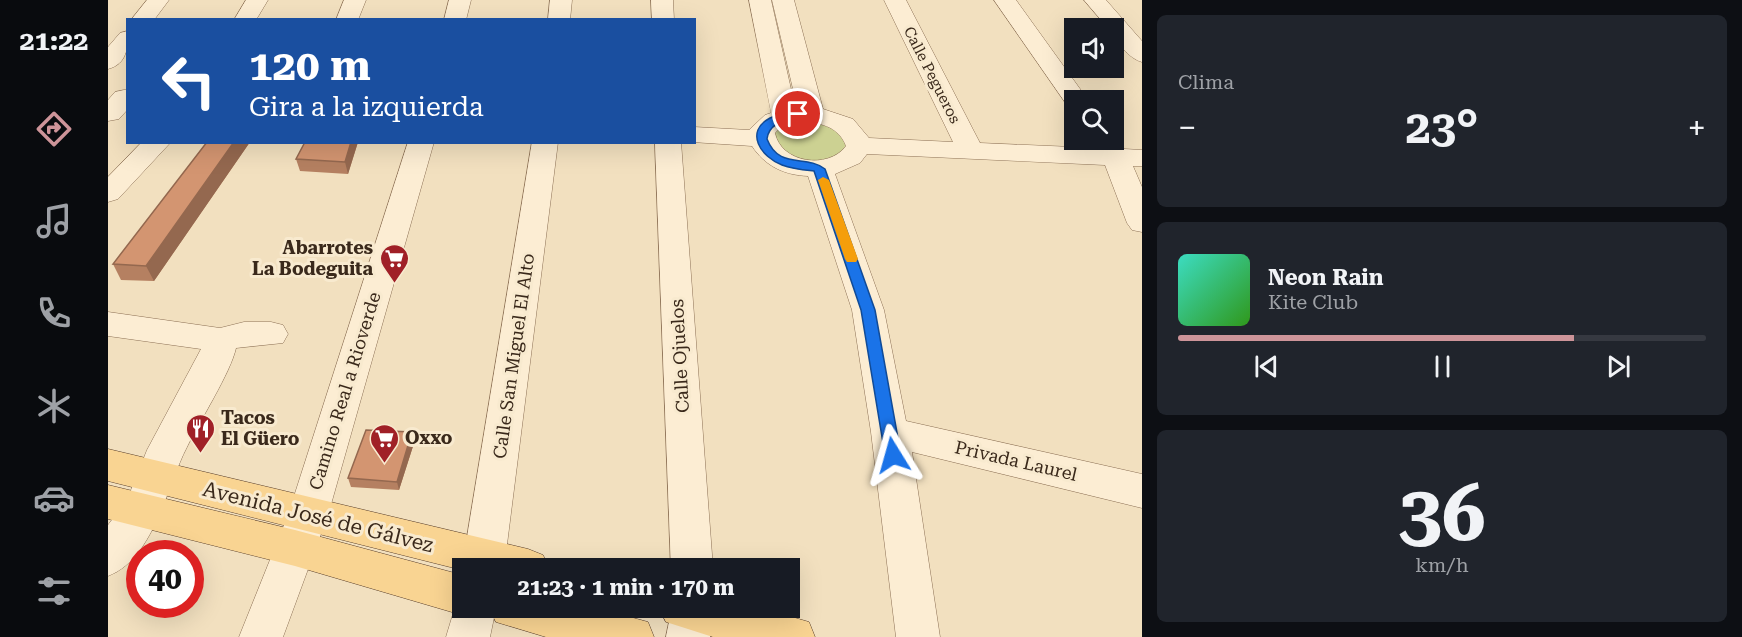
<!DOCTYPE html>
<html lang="es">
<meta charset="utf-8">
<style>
:root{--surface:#171b24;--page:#20242c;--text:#f1f3f6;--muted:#9ea1a6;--line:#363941;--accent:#cd9499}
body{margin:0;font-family:"Roboto Serif",serif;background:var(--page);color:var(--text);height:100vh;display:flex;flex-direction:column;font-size:22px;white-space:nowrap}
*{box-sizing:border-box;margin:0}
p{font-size:20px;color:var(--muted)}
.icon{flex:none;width:33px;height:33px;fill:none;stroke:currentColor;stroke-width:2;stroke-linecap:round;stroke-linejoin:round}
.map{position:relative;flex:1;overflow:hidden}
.sheet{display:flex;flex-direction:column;gap:15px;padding:15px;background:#0d0f14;width:600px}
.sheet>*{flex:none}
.guide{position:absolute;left:18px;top:18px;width:570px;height:126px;border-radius:0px;box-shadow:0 6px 24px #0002;background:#1a4fa0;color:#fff;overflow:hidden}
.fabs{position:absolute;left:956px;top:18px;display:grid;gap:12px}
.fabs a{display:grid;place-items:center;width:60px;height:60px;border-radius:0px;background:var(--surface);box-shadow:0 6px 24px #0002;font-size:30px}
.speed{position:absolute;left:18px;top:540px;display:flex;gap:12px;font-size:30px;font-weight:700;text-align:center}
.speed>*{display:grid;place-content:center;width:78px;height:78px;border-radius:50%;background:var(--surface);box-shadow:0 6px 24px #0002;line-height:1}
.speed .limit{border:9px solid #d22;background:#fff;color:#111}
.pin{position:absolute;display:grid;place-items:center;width:51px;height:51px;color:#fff;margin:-26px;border:3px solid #fff;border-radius:50%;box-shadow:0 2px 6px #0007}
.me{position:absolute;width:66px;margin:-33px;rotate:352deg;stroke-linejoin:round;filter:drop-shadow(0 0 4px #0008)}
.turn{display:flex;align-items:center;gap:21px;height:126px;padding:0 24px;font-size:27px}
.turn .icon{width:78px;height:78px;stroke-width:2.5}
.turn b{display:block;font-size:42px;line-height:51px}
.big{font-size:45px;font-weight:700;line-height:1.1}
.sheet .card{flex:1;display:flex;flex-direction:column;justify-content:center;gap:9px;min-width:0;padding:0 21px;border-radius:9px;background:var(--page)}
.sheet .dial{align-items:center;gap:0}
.dial b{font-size:78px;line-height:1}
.song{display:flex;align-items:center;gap:18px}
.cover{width:72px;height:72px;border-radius:9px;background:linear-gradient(135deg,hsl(170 70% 55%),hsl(110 70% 35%))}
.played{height:6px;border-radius:3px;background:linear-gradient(90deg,var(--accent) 75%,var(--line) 75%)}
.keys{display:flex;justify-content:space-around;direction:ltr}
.heat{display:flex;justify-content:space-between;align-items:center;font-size:33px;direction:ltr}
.trip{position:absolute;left:344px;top:558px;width:348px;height:60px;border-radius:0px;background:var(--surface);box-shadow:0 6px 24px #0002;font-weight:700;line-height:60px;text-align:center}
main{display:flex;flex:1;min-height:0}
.tab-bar{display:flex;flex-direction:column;width:108px;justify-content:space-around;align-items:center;background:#090b0e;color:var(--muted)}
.tab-bar .icon{width:42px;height:42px}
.tab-bar .active{color:var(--accent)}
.tab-bar b{font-size:27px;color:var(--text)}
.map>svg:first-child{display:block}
.green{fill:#ccd192}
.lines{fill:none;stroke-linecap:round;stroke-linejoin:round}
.minor-casing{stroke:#8c7055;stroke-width:1}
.major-casing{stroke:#593e2a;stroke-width:1}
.minor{fill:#fcedd3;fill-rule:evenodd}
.major{fill:#f9d492;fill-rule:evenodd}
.wall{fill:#b58061}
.shaded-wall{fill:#94684f}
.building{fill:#d39571;stroke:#94684f;stroke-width:1.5}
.route{fill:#1a73e8;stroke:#114b97;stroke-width:1.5}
.slow{fill:#f59e0b}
.labels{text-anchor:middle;stroke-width:6;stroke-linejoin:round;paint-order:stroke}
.far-street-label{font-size:15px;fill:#3a291b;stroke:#f8eacf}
.poi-label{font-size:18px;font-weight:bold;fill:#3a291b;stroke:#f8eacf;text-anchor:start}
.street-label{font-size:18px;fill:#3a291b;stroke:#f8eacf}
.near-street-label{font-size:21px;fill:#3a291b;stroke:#f8eacf}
</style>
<main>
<nav class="tab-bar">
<b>21:22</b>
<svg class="icon active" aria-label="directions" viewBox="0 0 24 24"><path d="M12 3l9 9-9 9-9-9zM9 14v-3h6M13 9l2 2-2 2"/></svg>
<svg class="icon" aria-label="music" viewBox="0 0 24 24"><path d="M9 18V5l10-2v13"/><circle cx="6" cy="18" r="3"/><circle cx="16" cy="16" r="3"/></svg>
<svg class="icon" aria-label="phone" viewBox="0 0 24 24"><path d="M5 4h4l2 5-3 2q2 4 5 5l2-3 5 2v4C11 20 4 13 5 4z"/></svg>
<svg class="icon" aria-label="climate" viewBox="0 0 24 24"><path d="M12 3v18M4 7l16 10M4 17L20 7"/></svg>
<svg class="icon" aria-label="car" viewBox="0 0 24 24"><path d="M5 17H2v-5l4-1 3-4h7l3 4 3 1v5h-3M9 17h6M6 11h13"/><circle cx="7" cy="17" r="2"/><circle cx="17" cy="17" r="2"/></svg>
<svg class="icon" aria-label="filters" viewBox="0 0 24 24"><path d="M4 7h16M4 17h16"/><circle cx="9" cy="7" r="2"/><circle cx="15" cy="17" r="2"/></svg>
</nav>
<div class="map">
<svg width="1034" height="637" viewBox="0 0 1034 637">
<rect width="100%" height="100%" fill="#f2e0bf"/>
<!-- green -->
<path class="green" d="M686,122C709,122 724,124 738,141C737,163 702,165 686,158C681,155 675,151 670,148L666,134L670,129Z"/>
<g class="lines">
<defs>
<path id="minor" d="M39,0H61L46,20H23Z
M138,0H160L148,20H126Z
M236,0H258L250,20H228Z
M341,0H363L358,20H336Z
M442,0H464L462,20H440Z
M543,0H565L566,20H544Z
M641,0H663L687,107L689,106L664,0H686L715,109L745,119L761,138L845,142L776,0H798L872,143L988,148L983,140H1005V134L1016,149L1034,150V166H1025L1034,187V232L1024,230L1019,223L997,165L759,154L752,163L727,174L776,310L798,421L1034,474V508L804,452L832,637H788L763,432L744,310L700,176C676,175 657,166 644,146L584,142L586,127L641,130L657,115L663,113ZM690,122C710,122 730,125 738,146C720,170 673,163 667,133L675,125Z
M886,0H908L980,100H966V107L959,105Z
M976,0H998L1034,41V62C1022,59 1005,41 1005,28H1000Z
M20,31C20,48 19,64 0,69V47L12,33Z
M16,90H20V109L11,119L0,121V100L7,92Z
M34,142H63L10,199L0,202V177Z
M300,142H326L220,515L175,637H131L180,515Z
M424,142H450L396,568H354Z
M547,142H573L605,568H563Z
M0,312L112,328L136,322H163L175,325L180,334L175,343L128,348C123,372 91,422 79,447C59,485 46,559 0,576V525L19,500L39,450L93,349L0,336Z
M354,592V608H388L382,637H338L351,594Z
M564,608H608L602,637H558Z"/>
<path id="major" d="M0,449L420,549L435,555L441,568L354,570L0,481Z
M0,485L187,530L354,575V608H370L354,615L187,566L0,519Z
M381,608H489L540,622L546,637H438L388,622Z
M551,608H653L701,622L707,637H605L558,622Z"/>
</defs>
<!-- minor casing -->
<use href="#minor" class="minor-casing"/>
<!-- major casing -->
<use href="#major" class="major-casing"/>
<!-- minor -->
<use href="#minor" class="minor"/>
<!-- major -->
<use href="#major" class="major"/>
</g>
<!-- wall -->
<path class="wall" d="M99,142H142L46,281L13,280L5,264Z
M197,142H250L240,174L192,171L188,159Z
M304,432L307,440L291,490L243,487L240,478Z"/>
<!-- shaded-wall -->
<path class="shaded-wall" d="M126,142H142L46,281L38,266Z
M243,142H250L240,174L237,162Z
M304,432L307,440L291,490L289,482Z"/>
<!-- building -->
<path class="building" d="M99,142H126L38,266L5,264Z
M197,142H243L237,162L188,159Z
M258,430L304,432L289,482L240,478Z"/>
<!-- route -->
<path class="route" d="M690,111L693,112V116C679,120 661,122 659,139C671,170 698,154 717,169L767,310L793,455L785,462L777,455L753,310L706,171C696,170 684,169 674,165C653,157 636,132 662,118C670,114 682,113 690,111Z"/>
<!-- slow -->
<path class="slow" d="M715,177L721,180L750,259L748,262H739L737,259L710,180Z"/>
<!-- icons -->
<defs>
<symbol id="supermarket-pin" viewBox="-11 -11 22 30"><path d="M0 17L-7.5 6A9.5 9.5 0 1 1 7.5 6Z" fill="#a02027" stroke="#f8eacf"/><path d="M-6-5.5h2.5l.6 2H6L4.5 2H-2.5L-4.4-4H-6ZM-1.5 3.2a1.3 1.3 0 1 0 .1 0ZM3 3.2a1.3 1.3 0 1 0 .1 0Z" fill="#fff"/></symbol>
<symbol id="restaurant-pin" viewBox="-11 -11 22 30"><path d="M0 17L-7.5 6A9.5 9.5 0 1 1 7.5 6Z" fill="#a02027" stroke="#f8eacf"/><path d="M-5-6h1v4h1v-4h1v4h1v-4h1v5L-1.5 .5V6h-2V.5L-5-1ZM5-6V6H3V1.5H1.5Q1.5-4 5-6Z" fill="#fff"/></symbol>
</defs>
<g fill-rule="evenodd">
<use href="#supermarket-pin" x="270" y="242" width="33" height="45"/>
<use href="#restaurant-pin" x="76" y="412" width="33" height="45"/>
<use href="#supermarket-pin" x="260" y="422" width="33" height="45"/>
</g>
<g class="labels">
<!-- far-street labels -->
<g class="far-street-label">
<text transform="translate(824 75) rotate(63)" y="5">Calle Pegueros</text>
</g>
<!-- poi labels -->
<g class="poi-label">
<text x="265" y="254" text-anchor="end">Abarrotes<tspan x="265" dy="21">La Bodeguita</tspan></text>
<text x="113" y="424">Tacos<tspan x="113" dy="21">El Güero</tspan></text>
<text x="297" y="444">Oxxo</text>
</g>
<!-- street labels -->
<g class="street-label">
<text transform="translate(406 356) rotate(-82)" y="6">Calle San Miguel El Alto</text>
<text transform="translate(572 356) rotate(-93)" y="6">Calle Ojuelos</text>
<text transform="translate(237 391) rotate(-73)" y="6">Camino Real a Rioverde</text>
<text transform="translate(908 461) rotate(13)" y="6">Privada Laurel</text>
</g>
<!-- near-street labels -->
<g class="near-street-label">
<text transform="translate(210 517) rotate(14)" y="7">Avenida José de Gálvez</text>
</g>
</g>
</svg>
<div class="fabs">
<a><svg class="icon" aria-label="sound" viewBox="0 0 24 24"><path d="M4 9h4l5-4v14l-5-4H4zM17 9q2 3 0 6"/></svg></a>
<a><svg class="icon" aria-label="search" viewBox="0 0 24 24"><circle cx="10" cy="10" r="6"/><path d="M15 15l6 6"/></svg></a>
</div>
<div class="speed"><div class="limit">40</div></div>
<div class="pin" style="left:690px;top:114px;background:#d93025"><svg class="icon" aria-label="arrive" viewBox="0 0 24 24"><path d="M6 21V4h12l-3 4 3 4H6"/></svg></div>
<svg class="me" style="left:785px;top:455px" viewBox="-20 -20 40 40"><path d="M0-17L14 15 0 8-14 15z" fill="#1a73e8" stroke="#fff" stroke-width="4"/></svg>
<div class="trip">21:23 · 1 min · 170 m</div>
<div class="guide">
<div class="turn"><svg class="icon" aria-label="left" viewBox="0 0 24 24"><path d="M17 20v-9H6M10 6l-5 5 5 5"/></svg><div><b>120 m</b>Gira a la izquierda</div></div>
</div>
</div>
<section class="sheet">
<div class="card"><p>Clima</p>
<div class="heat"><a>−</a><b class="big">23°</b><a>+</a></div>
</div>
<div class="card">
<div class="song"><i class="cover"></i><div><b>Neon Rain</b><p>Kite Club</p></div></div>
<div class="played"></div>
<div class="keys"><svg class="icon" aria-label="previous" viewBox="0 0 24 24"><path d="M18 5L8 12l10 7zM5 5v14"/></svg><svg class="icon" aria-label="pause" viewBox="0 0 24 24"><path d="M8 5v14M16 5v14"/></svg><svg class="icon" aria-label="next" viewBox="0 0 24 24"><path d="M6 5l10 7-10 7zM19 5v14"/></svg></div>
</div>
<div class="card dial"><b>36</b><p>km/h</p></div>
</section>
</main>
